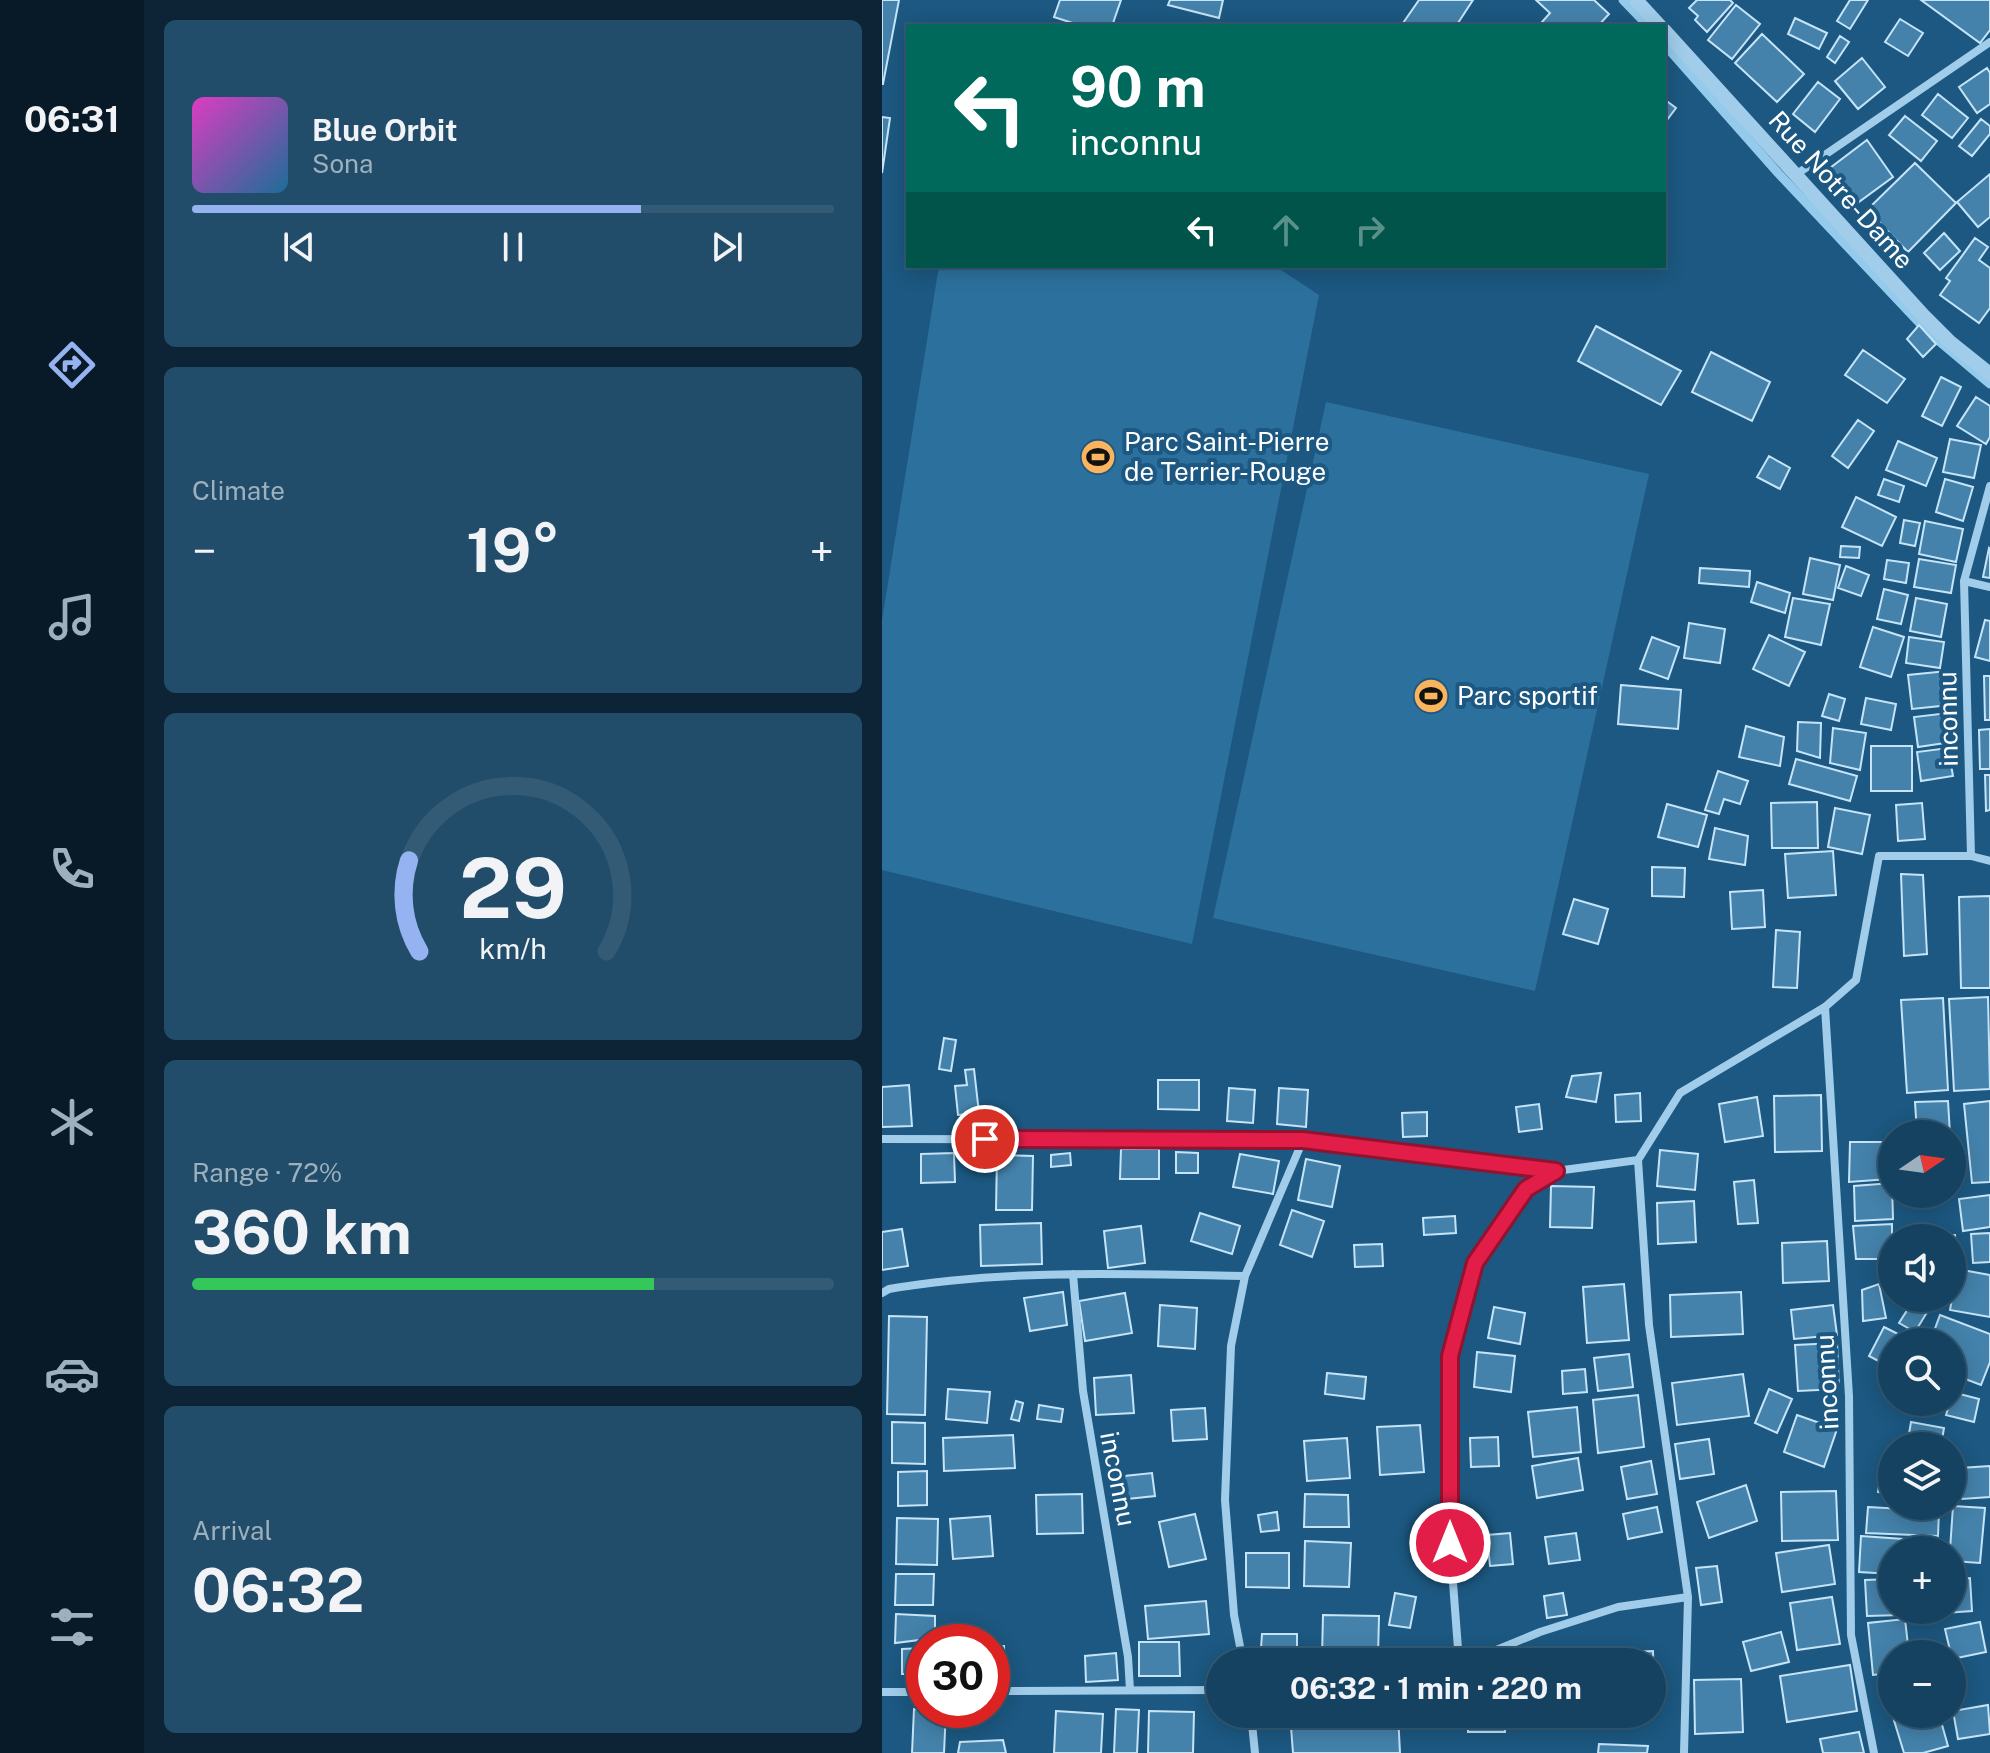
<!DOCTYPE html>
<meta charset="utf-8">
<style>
:root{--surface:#154261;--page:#224d6a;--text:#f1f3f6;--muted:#9db0bd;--line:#345b76;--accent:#95b2f1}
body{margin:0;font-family:"Public Sans",sans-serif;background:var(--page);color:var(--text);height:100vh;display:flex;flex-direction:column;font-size:30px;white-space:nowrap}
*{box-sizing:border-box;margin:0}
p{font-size:26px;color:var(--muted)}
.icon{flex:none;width:44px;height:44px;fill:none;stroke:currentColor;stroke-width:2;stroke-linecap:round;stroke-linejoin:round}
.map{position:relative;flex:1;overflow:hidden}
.sheet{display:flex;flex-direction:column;gap:20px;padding:20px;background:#0c2435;width:738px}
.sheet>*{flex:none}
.hud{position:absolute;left:24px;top:24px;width:760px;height:244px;border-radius:0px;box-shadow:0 4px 20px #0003,0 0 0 2px var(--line);background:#00695c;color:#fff;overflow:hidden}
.needle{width:52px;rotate:77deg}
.fabs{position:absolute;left:996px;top:1120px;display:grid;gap:16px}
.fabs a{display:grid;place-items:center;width:88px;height:88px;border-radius:50%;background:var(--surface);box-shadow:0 4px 20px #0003,0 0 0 2px var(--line);font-size:40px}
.speed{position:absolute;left:24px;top:1624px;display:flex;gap:16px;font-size:40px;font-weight:700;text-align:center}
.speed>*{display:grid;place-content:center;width:104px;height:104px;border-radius:50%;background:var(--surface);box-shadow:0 4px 20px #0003,0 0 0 2px var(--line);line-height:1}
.speed .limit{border:12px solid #d22;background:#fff;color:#111}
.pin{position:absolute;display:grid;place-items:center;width:68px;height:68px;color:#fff;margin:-34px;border:4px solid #fff;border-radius:50%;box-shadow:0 2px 8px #0007}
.me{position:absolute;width:88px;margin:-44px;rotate:0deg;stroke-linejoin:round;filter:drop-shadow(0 0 6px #0008)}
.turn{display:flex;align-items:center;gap:28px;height:168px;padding:0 32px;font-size:36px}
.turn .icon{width:104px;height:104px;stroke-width:2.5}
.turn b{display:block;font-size:56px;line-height:68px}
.lanes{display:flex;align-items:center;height:76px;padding:0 32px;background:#0003;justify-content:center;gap:40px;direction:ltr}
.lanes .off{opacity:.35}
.big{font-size:60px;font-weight:700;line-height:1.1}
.sheet .widget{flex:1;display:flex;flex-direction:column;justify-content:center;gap:12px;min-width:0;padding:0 28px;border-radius:12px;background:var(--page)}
.sheet .dial{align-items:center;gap:0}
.dial svg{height:208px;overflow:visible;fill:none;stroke:var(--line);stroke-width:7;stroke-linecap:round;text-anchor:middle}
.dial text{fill:var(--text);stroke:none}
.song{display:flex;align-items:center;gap:24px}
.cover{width:96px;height:96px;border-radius:12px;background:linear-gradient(135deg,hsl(310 70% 55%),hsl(200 70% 35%))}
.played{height:8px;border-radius:4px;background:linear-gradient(90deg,var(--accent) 70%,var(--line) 70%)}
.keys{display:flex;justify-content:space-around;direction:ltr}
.heat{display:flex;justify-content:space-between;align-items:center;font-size:44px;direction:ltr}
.charge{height:12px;border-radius:6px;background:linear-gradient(90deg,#34c759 72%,var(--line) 0)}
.trip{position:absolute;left:324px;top:1648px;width:460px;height:80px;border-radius:40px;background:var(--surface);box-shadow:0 4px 20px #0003,0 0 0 2px var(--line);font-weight:700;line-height:80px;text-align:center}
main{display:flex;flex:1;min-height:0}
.tab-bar{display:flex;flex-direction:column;width:144px;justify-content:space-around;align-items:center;background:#081a27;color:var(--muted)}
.tab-bar .icon{width:56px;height:56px}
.tab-bar .current{color:var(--accent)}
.tab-bar b{font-size:36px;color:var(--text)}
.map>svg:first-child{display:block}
.green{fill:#2c719e}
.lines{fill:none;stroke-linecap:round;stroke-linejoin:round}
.stream{stroke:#94caeb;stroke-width:9}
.building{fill:#4482ab;stroke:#c5e4f7;stroke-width:2}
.minor{stroke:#a1cdea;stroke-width:8}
.tertiary{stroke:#a1cdea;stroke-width:14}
.route-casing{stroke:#92132f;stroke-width:20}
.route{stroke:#e11d48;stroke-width:14}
.labels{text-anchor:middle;stroke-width:8;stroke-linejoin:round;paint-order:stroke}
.street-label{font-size:26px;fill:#fff;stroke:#1c5881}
.poi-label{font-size:26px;fill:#fff;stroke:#1c5881;text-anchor:start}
</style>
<main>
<nav class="tab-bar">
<b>06:31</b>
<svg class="icon current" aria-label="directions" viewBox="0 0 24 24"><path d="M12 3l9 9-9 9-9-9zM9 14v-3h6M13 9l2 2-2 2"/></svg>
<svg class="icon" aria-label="music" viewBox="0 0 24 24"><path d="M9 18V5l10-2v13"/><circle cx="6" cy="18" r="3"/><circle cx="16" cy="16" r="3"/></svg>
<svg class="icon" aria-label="phone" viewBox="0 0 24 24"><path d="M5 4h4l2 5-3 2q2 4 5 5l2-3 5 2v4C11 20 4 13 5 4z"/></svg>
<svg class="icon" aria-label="climate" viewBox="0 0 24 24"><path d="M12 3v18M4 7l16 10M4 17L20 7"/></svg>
<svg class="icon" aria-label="car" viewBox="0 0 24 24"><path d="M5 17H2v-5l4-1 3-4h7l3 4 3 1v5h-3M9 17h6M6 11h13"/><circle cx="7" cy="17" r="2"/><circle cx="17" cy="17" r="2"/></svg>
<svg class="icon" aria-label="filters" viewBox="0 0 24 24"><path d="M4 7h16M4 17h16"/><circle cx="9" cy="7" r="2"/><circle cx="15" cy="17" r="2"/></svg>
</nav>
<section class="sheet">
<div class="widget">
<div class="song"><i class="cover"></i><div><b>Blue Orbit</b><p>Sona</p></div></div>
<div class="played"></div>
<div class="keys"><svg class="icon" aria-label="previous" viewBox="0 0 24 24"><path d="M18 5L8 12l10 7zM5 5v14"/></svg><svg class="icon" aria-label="pause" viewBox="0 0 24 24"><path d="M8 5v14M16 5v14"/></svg><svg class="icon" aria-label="next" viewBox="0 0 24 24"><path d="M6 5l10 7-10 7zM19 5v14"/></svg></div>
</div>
<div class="widget"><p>Climate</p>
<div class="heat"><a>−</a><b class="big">19°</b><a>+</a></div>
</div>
<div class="widget dial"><svg viewBox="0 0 100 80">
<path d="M14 69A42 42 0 1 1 86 69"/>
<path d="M14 69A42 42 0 0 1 10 34" stroke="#95b2f1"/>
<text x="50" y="56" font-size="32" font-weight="700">29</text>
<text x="50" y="72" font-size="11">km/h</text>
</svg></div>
<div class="widget"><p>Range · 72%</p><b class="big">360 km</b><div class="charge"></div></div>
<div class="widget"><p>Arrival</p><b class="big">06:32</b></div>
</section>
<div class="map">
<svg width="1108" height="1753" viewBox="0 0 1108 1753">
<rect width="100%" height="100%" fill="#1c5881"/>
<!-- green -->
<path class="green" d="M57,266H393L437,295L310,944L0,870V620Z
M444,402L767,474L653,991L331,918Z"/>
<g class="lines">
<!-- stream -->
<path class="stream" d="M741,0L766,26
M782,44L896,173L1045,331L1108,384"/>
</g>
<!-- building -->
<path class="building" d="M0,0H17L1,84H0Z
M178,0H239L230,26H200L172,17Z
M288,0H341L337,18L286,5Z
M537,0H591L574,26H519Z
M654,0H712L727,14L716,26H664L660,22L668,13Z
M815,0H848L851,3L825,32L813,20L816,16L807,8Z
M968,0H986L968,29L955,21Z
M1039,0H1108V30L1098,43Z
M854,5L878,24L850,59L826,40Z
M913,18L945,33L937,49L906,34Z
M1018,19L1041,33L1026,56L1003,42Z
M880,34L922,74L895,102L853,63Z
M958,36L967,42L953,63L945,57Z
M980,58L1003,87L976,109L953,81Z
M1105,68L1108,73V104L1095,113L1077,87Z
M936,82L958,99L933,132L911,114Z
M1056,94L1086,118L1070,138L1040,115Z
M782,99L794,108L782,124Z
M1023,116L1055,141L1039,161L1007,135Z
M0,117L8,118L0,173Z
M1099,119L1108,126V134L1090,156L1077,146Z
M985,140L1011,177L970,207L944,171Z
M1033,163L1074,203L1026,252L985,210Z
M1108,174V217L1096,227L1075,202Z
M1062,233L1078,251L1058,270L1042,253Z
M1093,238L1106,247L1097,260L1108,268V308L1097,323L1058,295L1068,281L1064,278Z
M1037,325L1054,344L1041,357L1025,339Z
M714,326L799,371L779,405L696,361Z
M981,350L1023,379L1005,403L963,375Z
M829,352L888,382L870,421L810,392Z
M1059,377L1079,387L1060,426L1040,416Z
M1094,397L1108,406V437L1104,444L1075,426Z
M976,420L992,431L966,468L950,456Z
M1068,439L1099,445L1092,478L1061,472Z
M1016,441L1055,458L1044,486L1004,470Z
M887,456L908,468L898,489L875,477Z
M1002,479L1022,486L1017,502L996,495Z
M1063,479L1091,487L1081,521L1054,512Z
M974,497L1014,517L1000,546L960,527Z
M1022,520L1038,523L1033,546L1018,543Z
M1043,521L1081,529L1074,562L1037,554Z
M959,546L978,547L977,558L958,557Z
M1107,548L1108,549V578L1101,577Z
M928,558L958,565L951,600L921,594Z
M1037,559L1074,565L1069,593L1032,587Z
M1005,560L1027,563L1024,583L1002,579Z
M964,566L987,575L979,596L956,588Z
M818,568L868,571L867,587L817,583Z
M875,582L908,593L903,613L869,602Z
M1002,589L1026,595L1019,624L995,619Z
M911,598L948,604L939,645L903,637Z
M1034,598L1065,604L1059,637L1028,631Z
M1103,620L1108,621V661L1093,657Z
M807,623L843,629L838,663L802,658Z
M991,627L1022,637L1009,677L978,667Z
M887,635L923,652L907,686L871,669Z
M770,637L797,647L786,679L758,669Z
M1027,637L1062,642L1058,668L1024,663Z
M1065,671L1068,705L1030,709L1026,675Z
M1102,676H1108V720H1103Z
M739,685L799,690L796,729L736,724Z
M947,694L963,699L957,721L940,716Z
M984,698L1014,704L1009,730L979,724Z
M1066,713L1070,742L1036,747L1032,717Z
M916,722L939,723L938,758L915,751Z
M864,726L902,737L898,766L857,757Z
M951,728L984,733L978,770L948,763Z
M1108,729V769H1098L1097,730Z
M989,746H1030V791H989Z
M1066,748L1071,776L1039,781L1035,752Z
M914,759L975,776L968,801L907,784Z
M836,771L866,781L858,804L842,799L837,814L823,810Z
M1103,775H1108V810L1104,811Z
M935,802L936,848H890L889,803Z
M1040,803L1043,839L1016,841L1014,805Z
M785,804L825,815L816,847L776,837Z
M953,808L988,815L980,854L946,847Z
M833,828L866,836L863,865L827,859Z
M951,851L954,895L906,898L903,854Z
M770,867L803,868L802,897L770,896Z
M1019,874L1041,875L1045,954L1022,956Z
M881,890L883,927L850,929L848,892Z
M1108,896V988H1079L1077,897Z
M692,899L726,909L716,944L681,934Z
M894,930L918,932L915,988L891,987Z
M1106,997L1108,1089L1072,1091L1067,999Z
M1061,998L1066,1090L1025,1093L1019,1000Z
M62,1038L74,1040L69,1071L57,1069Z
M92,1069L97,1113L76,1115L73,1086L85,1085L83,1070Z
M719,1073L714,1102L684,1097L690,1076Z
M276,1080H317V1110L276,1109Z
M27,1085L30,1126L0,1127V1087Z
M347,1088L373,1090L371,1123L345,1121Z
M397,1088L426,1090L424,1127L395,1124Z
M758,1093L759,1121L734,1122L733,1095Z
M939,1095L940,1151L893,1152L892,1096Z
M875,1097L881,1136L843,1142L837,1104Z
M1066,1101L1068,1134H1035L1033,1102Z
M1108,1101V1182L1090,1183L1082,1104Z
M657,1104L660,1129L637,1132L634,1107Z
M545,1112V1136L521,1137L520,1113Z
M968,1142H1005L1007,1179L967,1182Z
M239,1149H277V1179H238Z
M778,1150L816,1154L813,1190L775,1186Z
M294,1152L316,1153V1173H294Z
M72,1153L73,1182L39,1183V1154Z
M188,1153L189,1165L169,1167V1155Z
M358,1154L397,1161L391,1194L351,1187Z
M115,1155L151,1156L150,1210H114Z
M424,1159L458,1166L450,1207L416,1200Z
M1070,1170L1071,1196L1039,1198V1194H1070Z
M872,1180L876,1223L856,1224L852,1182Z
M1010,1183L1011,1219L973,1221L972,1186Z
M669,1186L712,1187L710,1228L668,1227Z
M1108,1195V1227L1081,1231L1077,1199Z
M812,1201L814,1242L776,1244L775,1203Z
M410,1210L442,1221L430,1257L398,1245Z
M318,1213L358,1226L350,1254L309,1241Z
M573,1216L574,1233L542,1235L541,1218Z
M159,1223L160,1264L99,1266L98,1225Z
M1010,1224V1259H974L971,1226Z
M259,1226L263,1263L226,1268L222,1231Z
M20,1229L26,1266L0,1270V1232Z
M1108,1233V1262L1091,1263L1089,1234Z
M1073,1235L1074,1266H1070V1238H1030Z
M945,1241L947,1281L901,1283L900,1243Z
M500,1244L501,1266L473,1267L472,1245Z
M1075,1269L1108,1275V1317L1068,1310Z
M742,1284L747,1340L705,1343L701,1287Z
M997,1284L1004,1318L981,1321L980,1290Z
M181,1292L185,1325L148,1331L142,1298Z
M859,1292L861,1334L789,1337L788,1295Z
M243,1293L250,1333L203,1341L197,1301Z
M1033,1298L1047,1309L1033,1332L1017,1323Z
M278,1305L315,1308L313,1349L276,1346Z
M951,1305L955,1335L912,1339L909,1310Z
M612,1307L643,1313L638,1344L606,1338Z
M1058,1315L1108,1334V1362L1099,1385L1070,1374V1342H1048Z
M7,1316L45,1317L43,1415L5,1414Z
M1002,1327L1028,1340L1010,1342V1368L987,1356Z
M955,1343L957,1389L916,1391L913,1345Z
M595,1352L633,1356L629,1392L592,1387Z
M747,1354L751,1387L716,1391L712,1358Z
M703,1369L705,1392L681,1394L680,1371Z
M445,1373L484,1377L482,1399L443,1394Z
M861,1374L867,1416L795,1425L790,1383Z
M249,1375L252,1413L214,1415L212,1378Z
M66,1389L108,1392L105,1423L64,1419Z
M887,1389L910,1399L895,1433L873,1423Z
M1070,1392L1097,1399L1092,1422L1064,1415L1068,1402H1070Z
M756,1395L762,1447L716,1453L711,1400Z
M134,1401L141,1403L137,1421L129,1419Z
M157,1405L181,1409L179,1422L155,1419Z
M695,1407L699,1452L651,1457L646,1412Z
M323,1408L325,1439L291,1441L289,1410Z
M915,1415L955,1429L942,1467L902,1452Z
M10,1422L43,1423V1464L10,1463Z
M1029,1422L1062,1428L1059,1446H1025Z
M538,1425L542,1472L498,1475L495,1427Z
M131,1435L133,1468L62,1471L61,1438Z
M616,1437L617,1466L589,1467L588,1438Z
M465,1438L468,1478L425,1481L422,1441Z
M827,1439L832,1474L798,1479L793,1444Z
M696,1458L701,1490L655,1498L650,1466Z
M769,1461L775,1494L745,1499L739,1467Z
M1000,1462L1010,1463V1495L996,1492Z
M1108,1466V1497L1080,1499L1078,1468Z
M45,1471V1505L16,1506V1472Z
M270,1473L273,1496L236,1500L233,1477Z
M864,1485L875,1521L827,1538L815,1502Z
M954,1491L956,1540L900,1541L899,1492Z
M200,1494L201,1533L155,1534L154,1495Z
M423,1494L466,1495L467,1527H422Z
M1071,1506L1103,1508L1098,1563L1070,1561V1550H1068Z
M775,1507L780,1532L746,1539L741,1514Z
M986,1507L1057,1511L1056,1536L984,1533Z
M395,1512L397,1530L379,1532L376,1515Z
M313,1514L324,1559L287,1567L277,1522Z
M108,1516L111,1556L71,1559L68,1519Z
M15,1518L56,1519L55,1565L14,1564Z
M628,1533L631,1564L608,1566L605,1535Z
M694,1533L698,1560L667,1564L663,1537Z
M979,1536L1021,1539L1020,1550H1010V1574L977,1572Z
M1054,1538V1550H1023V1539Z
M423,1541L469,1543L467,1587L422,1586Z
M947,1545L953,1584L900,1592L894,1553Z
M364,1553H407V1588L364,1587Z
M835,1566L840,1602L819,1605L814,1568Z
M14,1574H52L51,1605H13Z
M1088,1578L1090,1611L1063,1613V1610H1070V1580Z
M1010,1579V1610H1018L1019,1615L985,1616L983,1580Z
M513,1593L534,1597L528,1628L507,1625Z
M681,1593L685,1615L665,1618L662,1596Z
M950,1597L958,1644L915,1650L908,1603Z
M324,1601L327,1634L266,1639L263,1606Z
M14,1614L53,1616V1638L13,1643Z
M441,1615L497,1616L496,1657L440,1656Z
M1023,1619L1027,1654H1010V1673L991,1675L986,1623Z
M1098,1622L1104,1652L1070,1659L1063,1629Z
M899,1632L907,1662L869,1671L861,1642Z
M380,1634H415V1662H378Z
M257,1642H297L298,1676H257Z
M110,1646H122L123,1675H110Z
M42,1648V1674H20V1649Z
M771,1651L772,1684H770V1662H744V1652Z
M234,1653L236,1680L204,1682L203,1656Z
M968,1665L975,1711L905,1722L898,1676Z
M859,1679L861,1732L813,1734L812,1680Z
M1106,1705L1108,1734L1076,1739L1071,1711Z
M32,1709L64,1710L62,1753H30Z
M234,1709L257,1710L255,1753H232Z
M174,1711L221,1714L219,1753H172Z
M267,1711L312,1712L311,1753H266Z
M408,1714H516L518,1753H411Z
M586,1714H622L623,1732H586Z
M1010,1714H1057L1066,1746L1041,1753H1022Z
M977,1732L982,1753H941L938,1739Z
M121,1740L124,1753H76L78,1742Z
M717,1744L766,1746L765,1753H716Z"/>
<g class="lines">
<!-- minor -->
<path class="minor" d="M912,176L1108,42
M1082,581L1108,587
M1089,856L1082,581L1108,486
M943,1007L967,1396L969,1635L992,1753
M0,1139L421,1140L674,1171L756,1160L798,1093L943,1007L974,980L997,856H1089L1108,861
M756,1160L767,1325L806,1597L802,1753
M191,1274L201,1391L246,1657L248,1690
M0,1293L7,1289C124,1269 244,1274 363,1276
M361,1662L352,1615L343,1500L349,1346L363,1276L421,1140
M577,1662L568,1543V1356L593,1263L644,1189L673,1171
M585,1662L658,1632L736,1607L806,1597
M110,1691L338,1690
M0,1692H42
M369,1714L373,1753"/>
<!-- tertiary -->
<path class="tertiary" d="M754,0L778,26
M782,30L1041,315L1068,342L1108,374"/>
</g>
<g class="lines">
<defs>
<path id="route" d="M103,1139L421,1140L674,1171L644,1189L593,1263L568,1356V1543"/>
</defs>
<!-- route casing -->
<use href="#route" class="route-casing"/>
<!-- route -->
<use href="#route" class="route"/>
</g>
<!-- icons -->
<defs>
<symbol id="stadium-disc" viewBox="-11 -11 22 22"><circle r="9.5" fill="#fab45e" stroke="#1c5881"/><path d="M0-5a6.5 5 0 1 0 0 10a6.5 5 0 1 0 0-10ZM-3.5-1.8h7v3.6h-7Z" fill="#111"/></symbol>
</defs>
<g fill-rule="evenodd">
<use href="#stadium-disc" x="196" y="437" width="40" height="40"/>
<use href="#stadium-disc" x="529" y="676" width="40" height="40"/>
</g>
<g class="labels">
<!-- street labels -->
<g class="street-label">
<text transform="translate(959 190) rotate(48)" y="9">Rue Notre-Dame</text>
<text transform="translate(1066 719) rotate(-91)" y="9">inconnu</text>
<text transform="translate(945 1382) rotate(-93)" y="9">inconnu</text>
<text transform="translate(236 1479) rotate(79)" y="9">inconnu</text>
</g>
<!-- poi labels -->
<g class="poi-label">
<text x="242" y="451">Parc Saint-Pierre<tspan x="242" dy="30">de Terrier-Rouge</tspan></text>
<text x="575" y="705">Parc sportif</text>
</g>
</g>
</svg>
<div class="fabs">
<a><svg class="needle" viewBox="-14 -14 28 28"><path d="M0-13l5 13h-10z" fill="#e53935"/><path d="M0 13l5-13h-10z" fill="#9db0bd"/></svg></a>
<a><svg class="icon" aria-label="sound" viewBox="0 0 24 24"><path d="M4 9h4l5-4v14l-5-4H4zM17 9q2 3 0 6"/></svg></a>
<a><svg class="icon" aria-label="search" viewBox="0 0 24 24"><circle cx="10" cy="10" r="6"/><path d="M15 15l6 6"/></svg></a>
<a><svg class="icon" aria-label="layers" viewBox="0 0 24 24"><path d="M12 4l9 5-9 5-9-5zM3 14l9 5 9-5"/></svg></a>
<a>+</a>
<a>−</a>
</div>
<div class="speed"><div class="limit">30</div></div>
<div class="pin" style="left:103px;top:1139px;background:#d93025"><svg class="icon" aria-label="arrive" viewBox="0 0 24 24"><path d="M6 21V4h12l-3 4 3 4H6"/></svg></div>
<svg class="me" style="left:568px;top:1543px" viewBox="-20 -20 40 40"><circle r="17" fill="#e11d48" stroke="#fff" stroke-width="3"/><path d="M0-11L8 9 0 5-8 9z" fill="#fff"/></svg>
<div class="trip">06:32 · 1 min · 220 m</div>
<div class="hud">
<div class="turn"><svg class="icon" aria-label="left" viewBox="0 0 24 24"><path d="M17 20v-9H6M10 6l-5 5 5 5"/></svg><div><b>90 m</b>inconnu</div></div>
<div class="lanes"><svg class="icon" aria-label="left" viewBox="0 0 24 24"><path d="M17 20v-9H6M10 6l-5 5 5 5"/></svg><svg class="icon off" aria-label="ahead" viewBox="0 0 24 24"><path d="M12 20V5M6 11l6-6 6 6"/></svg><svg class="icon off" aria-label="right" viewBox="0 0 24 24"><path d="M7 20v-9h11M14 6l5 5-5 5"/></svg></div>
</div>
</div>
</main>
